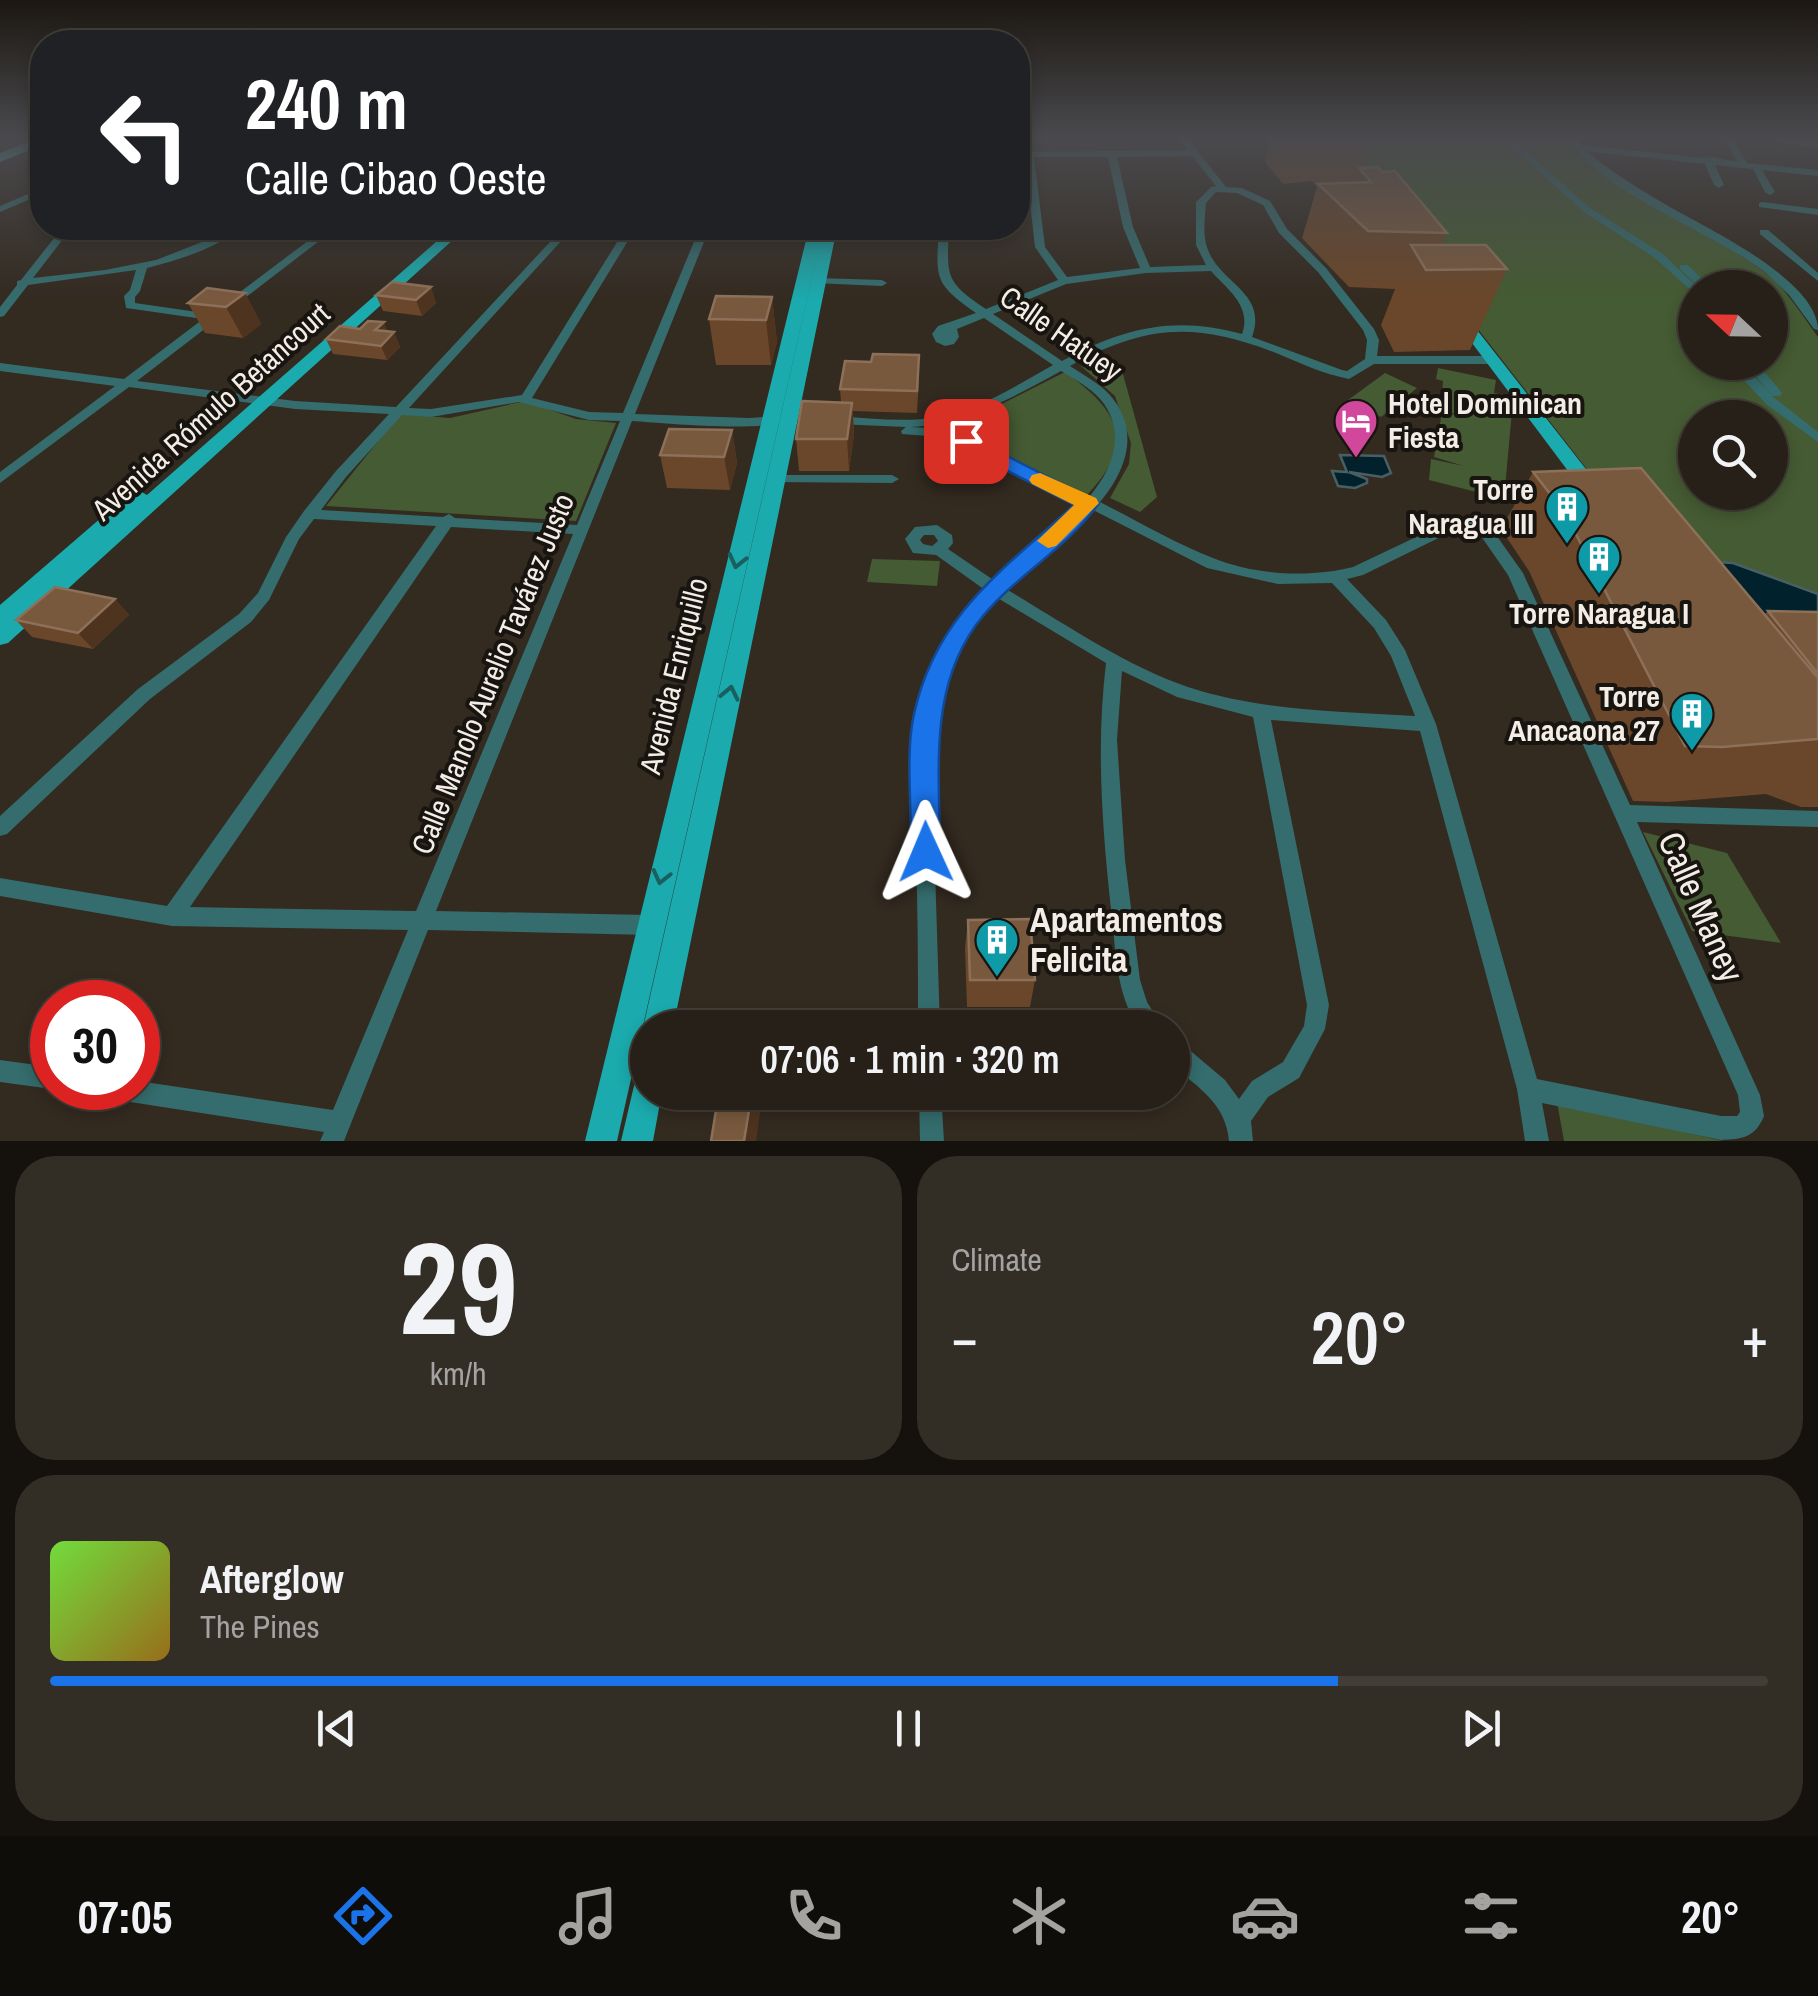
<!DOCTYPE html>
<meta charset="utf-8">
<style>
:root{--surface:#262018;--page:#322d25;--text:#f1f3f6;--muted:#a4a3a2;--line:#423e37;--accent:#1a73e8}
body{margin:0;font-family:"Archivo Narrow",sans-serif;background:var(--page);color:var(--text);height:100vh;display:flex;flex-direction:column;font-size:38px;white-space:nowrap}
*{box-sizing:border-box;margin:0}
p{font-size:32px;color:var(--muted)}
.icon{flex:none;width:55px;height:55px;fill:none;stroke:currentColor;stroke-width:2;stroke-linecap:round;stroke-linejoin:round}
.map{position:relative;height:1141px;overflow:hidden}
.side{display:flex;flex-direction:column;gap:15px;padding:15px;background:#15120d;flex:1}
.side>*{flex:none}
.banner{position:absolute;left:30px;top:30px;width:1000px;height:210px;border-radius:40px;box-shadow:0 5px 15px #0003,0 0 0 2px var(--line);background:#202124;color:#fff;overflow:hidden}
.needle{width:65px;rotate:292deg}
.controls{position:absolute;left:1678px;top:270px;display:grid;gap:20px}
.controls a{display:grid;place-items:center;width:110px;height:110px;border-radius:50%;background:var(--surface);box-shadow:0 5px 15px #0003,0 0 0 2px var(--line);font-size:50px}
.speed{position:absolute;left:30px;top:980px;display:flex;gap:20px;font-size:50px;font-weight:700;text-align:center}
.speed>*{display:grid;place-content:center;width:130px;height:130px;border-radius:50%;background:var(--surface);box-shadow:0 5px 15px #0003,0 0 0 2px var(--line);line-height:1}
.speed .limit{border:15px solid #d22;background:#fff;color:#111}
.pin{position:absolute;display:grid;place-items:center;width:85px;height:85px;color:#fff;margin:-42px;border-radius:20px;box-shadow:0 5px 15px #0006}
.me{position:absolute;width:110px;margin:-55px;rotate:359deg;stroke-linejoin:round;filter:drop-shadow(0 0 8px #0008)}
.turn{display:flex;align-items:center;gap:35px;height:210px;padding:0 50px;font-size:45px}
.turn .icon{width:130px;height:130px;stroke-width:2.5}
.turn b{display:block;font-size:70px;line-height:85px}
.big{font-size:75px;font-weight:600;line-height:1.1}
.side .tile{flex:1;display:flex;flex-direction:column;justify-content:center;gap:15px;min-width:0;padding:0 35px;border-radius:40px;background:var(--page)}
.side .dial{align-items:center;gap:0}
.dial b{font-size:130px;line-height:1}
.song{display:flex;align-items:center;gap:30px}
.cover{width:120px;height:120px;border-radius:15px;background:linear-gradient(135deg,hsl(100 70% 55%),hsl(40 70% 35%))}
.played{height:10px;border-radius:5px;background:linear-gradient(90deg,var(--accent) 75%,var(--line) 75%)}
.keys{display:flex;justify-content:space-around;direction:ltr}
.heat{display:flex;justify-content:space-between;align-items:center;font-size:55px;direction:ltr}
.side .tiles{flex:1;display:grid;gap:15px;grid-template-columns:1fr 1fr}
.tile:last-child{grid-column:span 2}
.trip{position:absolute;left:630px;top:1010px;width:560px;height:100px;border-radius:50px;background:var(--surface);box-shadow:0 5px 15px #0003,0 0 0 2px var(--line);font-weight:600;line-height:100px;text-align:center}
.tabs{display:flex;height:160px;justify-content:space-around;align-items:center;background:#0f0d0a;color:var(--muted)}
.tabs .icon{width:70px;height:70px}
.tabs .active{color:var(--accent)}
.tabs b{font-size:45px;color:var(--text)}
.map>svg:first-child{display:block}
.green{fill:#455b33;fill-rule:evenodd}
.water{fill:#01222c;stroke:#4a5f64;stroke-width:2.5}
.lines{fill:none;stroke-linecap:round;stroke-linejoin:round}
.minor{fill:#356c6d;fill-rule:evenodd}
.major{fill:#1baaad;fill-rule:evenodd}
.highway{fill:#49bfc1;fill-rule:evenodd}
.wall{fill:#6a472a}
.shaded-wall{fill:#4e341e}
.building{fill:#79593e;stroke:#8c7059;stroke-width:2.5}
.oneway{stroke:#1a5f5e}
.route{fill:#1a73e8;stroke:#114b97;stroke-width:2.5}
.slow{fill:#f59e0b}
.labels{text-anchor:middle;stroke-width:8;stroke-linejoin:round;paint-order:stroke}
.street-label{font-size:30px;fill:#f3ede6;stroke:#18140f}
.poi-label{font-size:30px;font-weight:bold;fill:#f3ede6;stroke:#18140f;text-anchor:end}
.near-street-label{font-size:35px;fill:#f3ede6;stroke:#18140f}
.near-poi-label{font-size:35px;font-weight:bold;fill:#f3ede6;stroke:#18140f;text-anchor:start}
</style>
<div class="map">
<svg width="1818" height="1141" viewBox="0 0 1818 1141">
<rect width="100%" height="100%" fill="#332a20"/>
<!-- green -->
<path class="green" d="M1330,139H1569C1596,183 1716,235 1763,271C1786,288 1801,314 1818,337V766ZM1695,288H1770V362H1695ZM1695,418H1770V492H1695Z
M1107,356L1121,367L1157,497L1140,512L1110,498L1129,464L1131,443L1115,396L1081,366L1093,357Z
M1438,368L1496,380L1494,393L1504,395L1503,408L1512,411L1504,499L1429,480L1431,459L1464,466L1434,457L1442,412L1466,417L1441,410L1443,381L1436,379Z
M1065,372C1119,411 1138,442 1086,496L996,452L980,438V415Z
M1385,373L1417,388L1381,417L1348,400Z
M525,401L576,419L616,423L576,521L326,506L400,414L450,418Z
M872,559L940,561L937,586L867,582Z
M1643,832L1727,853L1781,943L1692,931Z
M1557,1102L1723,1141H1564Z"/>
<!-- water -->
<path class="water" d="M1340,455L1384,456L1391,473L1382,477L1349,472L1367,479V483L1355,488L1338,486L1332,471L1347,472Z
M1715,562L1733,563L1818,594V640L1788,633L1713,585Z"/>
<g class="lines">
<!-- minor -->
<path class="minor" d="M1179,139H1188L1226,187L1242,188L1270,201L1287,229L1326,268L1374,329L1379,340L1377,356H1493L1499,360L1493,364H1374L1349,379C1323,374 1300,363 1276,353C1195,322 1147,324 1070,366C1082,374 1099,383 1109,394C1141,429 1127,470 1100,502C1137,521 1175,543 1213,558C1254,575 1311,578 1353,567L1454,519L1530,516L1532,519L1530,522L1525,524L1489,525L1523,573L1630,805L1818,811V827L1637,822L1760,1095L1764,1116C1755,1138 1742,1139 1721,1140L1542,1103L1549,1141H1525L1517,1089L1420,731L1271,720L1329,1005L1325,1029L1299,1078L1268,1097L1251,1121L1253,1141H1229C1226,1104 1199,1088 1172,1065V1039L1180,1042L1225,1080L1239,1099L1252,1081L1283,1062L1304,1026L1307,1005L1253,717L1177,697L1122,671L1117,740L1125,860L1140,980L1147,1002L1163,1028H1139C1115,993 1116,949 1111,909C1102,826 1096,746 1106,663L996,597L961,639L950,662L936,716L932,773L940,1028H918C918,971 918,914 916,857C914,750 904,673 985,590L936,555L913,553L905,539L915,527L937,525L952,535L953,543L948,549L995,581L1082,505L962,444L942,437L902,434L901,431L906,427L836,424L830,420L836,416C870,418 905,423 938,417C980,410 1017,385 1053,365L984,318L957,329L959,337L954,344L945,346L936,342L932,334L938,326L976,313C933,283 936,278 939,228H949C947,276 944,281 986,309L1058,280L1035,247L1025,158H1018V152L1188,150ZM1192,156L1216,186L1211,187L1196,202V245L1206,265L1150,267L1133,227L1117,157ZM1034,157H1108L1123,227L1140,268L1067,277L1045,247ZM1216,192L1237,193L1263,205L1279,233L1318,272L1363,330L1367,340L1365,359L1347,371L1342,370L1252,337C1268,293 1221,284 1208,250C1202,236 1205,218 1206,203ZM1211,271C1228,290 1252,306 1242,334C1175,315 1122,328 1062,361L993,314L1066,284L1146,273ZM1061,371C1074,379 1091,388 1101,400C1127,432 1113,469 1089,497L972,438L943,429L911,427C967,424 1013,397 1061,371ZM1093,510L1207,568L1278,584L1332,583L1374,628L1391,656L1415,716C1339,711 1261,711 1188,687C1126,666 1062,622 1006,589ZM1474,526L1508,575L1738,1095L1740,1112L1737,1116H1721L1537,1079L1436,724L1405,650L1386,620L1347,579L1363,575L1461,527ZM924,535H934L938,541L932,546L923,544L920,540Z
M1503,139H1512L1590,208L1663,254L1698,288H1695V294L1655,258L1584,212Z
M1569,139H1578L1582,145L1704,158L1708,156L1737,162L1725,139H1733L1747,163L1818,170V176L1762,170L1775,192L1770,195L1765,192L1753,169L1715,165L1724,185L1719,188L1714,185L1705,164L1586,151C1610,171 1636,187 1663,203C1702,226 1818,279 1818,330L1814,329L1789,295L1766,273C1710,230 1604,195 1569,139Z
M1772,139L1818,142V148L1776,142Z
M42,188V194L0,212V206Z
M1762,202L1818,209V215L1759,207V203Z
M62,228H72L68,233L116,228H147L127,234L63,239L33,278L105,270L156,260L207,240L229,228H240C216,249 178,260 147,268L140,291L135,297V303L211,314L325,228H336L137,381L295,401L396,407L563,228H573L409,408L431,409L522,395L624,231L619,228H817L820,230L815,233L708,232L635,414L749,418L778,416L784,420C762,433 664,423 632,421L436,911L650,915L657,918L660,925L657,932L650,935L428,930L344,1141H320L324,1132L111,1099L103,1096L100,1088H138V1081L333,1110L408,930L172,926L0,896V878L167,906L436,526L314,519L299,539L269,600L251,622L150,699L7,834L0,836V816L138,689L239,614L258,593L286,537L304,511L336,471L389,414L295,409L129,387L0,483V472L115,386L0,371V363L124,379L203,319L126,308L124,296L130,290L136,270L28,285L4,316L0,317V307L17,285V281L21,280ZM634,231L698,232L623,413L589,412L532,398ZM519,402L589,420L620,421L577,525L455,518L449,514L443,517L321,510L346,477L402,415L431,417ZM451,527L573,534L416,911L190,907Z
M1760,230H1768L1818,273V281L1760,234Z
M1680,265H1688L1712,288H1700L1680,269Z
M818,278L882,280L887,283L882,286L814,283L813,281Z
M1727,362H1740L1770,393L1743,362H1756L1782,393L1780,396H1772L1818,432V442L1767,405Z
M774,475H892L899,479L892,483L769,482L767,479L769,476Z
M0,1060L52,1067V1088H56L52,1089L0,1082Z
M919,1092H941L944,1141H920Z"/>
<!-- major -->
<path class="major" d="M452,228H466L8,643L0,645V605L131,492L138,490L147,495Z
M809,228H823L617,1141H585Z
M823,228H837L673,1028H648V1038L643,1028Z
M1458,311L1463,312L1600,487L1602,491L1600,495H1586L1451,315Z
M648,1069V1092H662L653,1141H621L637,1073Z"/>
<!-- highway -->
<path class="highway" d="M35,139H42V145L0,162V153Z"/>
</g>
<!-- wall -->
<path class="wall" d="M1271,139H1373L1364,167L1447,233L1442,245L1507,269L1470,350L1394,352L1381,325L1395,289L1349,287L1302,238L1317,187L1312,181L1283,184L1265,162Z
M431,287L436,303L422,316L383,311L376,295Z
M245,293L261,324L243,338L205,333L188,303Z
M772,297L777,342L771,365H716L709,319Z
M387,332H394L400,347L387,360L333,354L326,339Z
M919,377L917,413L853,411L854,435L849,471H799L796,439L841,402L840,389Z
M732,430L737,463L730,490L667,488L660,455Z
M1533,472L1764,615L1768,611L1818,612V807H1801L1766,794L1668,802L1633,801L1529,571L1501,529Z
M115,599L129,615L93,649L32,637L16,620Z
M968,920L1035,980L1030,1007H967L965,948Z"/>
<!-- shaded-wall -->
<path class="shaded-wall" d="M431,287L436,303L422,316L416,300Z
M245,293L261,324L243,338L226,307Z
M772,297L777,342L771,365L766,320Z
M384,322L390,337L375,330Z
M394,332L400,347L387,360L381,346Z
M852,403L854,435L849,471L847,439Z
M732,430L737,463L730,490L724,457Z
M115,599L129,615L93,649L78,633Z
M752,1092H763L756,1141H744Z"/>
<!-- building -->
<path class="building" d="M1378,167L1382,172L1395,171L1447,233L1368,231L1318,184L1371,182L1359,168Z
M1411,245H1486L1507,269L1426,270Z
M392,282L431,287L416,300L376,295Z
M207,288L245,293L226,307L188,303Z
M716,296L772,297L766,320L709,319Z
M368,321L384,322L375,330L394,332L381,346L326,339L340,326L360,329Z
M873,354L919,355L917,391L840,389L845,361L871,362Z
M802,401L852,403L847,439H796Z
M669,429L732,430L724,457L660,455Z
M1641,468L1818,678V739L1722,747L1685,746L1565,513L1533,472Z
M55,587L115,599L78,633L16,620Z
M1768,611L1818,612V674Z
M1030,919L1035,980H970L968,920Z
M719,1092H752L744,1141H711Z"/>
<!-- one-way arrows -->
<defs><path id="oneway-chevron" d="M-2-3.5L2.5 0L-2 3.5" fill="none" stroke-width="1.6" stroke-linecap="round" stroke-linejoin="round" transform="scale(2.5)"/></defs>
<g class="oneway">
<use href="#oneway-chevron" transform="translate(737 561) rotate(104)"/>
<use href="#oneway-chevron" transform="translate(730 693) rotate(-78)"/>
<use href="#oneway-chevron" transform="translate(661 877) rotate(104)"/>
</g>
<!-- sky -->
<linearGradient id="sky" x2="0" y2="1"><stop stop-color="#1c1712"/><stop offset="0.46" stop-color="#4a4a4e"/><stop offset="1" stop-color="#4a4a4e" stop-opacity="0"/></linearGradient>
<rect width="1818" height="299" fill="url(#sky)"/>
<!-- route -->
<path class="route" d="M966,435L1099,503C1068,547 1017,575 983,616C927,683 940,771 940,852L936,861L926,865L915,861L911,852C912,810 905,753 914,714C936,614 1003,570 1074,505L959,446V437Z"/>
<!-- slow -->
<path class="slow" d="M1040,473L1096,498L1099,503L1056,546L1048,548L1037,541L1074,505L1032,484L1029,480L1032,475Z"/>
<!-- icons -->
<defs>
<symbol id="hotel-pin" viewBox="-11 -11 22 30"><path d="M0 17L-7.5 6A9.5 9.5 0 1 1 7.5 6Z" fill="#d1479c" stroke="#18140f"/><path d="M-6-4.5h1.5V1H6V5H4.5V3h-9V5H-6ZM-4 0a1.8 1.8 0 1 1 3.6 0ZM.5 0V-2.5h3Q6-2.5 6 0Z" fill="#fff"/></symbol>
<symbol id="building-pin" viewBox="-11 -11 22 30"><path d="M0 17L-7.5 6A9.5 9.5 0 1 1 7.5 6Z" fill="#0f9aa8" stroke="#18140f"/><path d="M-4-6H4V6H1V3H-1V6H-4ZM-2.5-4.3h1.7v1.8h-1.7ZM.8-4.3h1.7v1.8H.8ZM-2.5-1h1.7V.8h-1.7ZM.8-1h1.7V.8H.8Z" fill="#fff"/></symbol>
</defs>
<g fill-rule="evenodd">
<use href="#hotel-pin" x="1331" y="396" width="50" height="68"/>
<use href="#building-pin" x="1542" y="482" width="50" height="68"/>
<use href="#building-pin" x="1574" y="532" width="50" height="68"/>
<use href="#building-pin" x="1667" y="689" width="50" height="68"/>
<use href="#building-pin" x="972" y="915" width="50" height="68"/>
</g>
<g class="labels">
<!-- street labels -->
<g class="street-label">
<text transform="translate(1061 334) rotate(35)" y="10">Calle Hatuey</text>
<text transform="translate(211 412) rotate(-42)" y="10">Avenida Rómulo Betancourt</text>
<text transform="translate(493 674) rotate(-68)" y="10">Calle Manolo Aurelio Tavárez Justo</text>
<text transform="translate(674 676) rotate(-76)" y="10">Avenida Enriquillo</text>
</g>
<!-- poi labels -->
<g class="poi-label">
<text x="1388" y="414" text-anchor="start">Hotel Dominican<tspan x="1388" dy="34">Fiesta</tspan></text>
<text x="1534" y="500">Torre<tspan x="1534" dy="34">Naragua III</tspan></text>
<text x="1599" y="624" text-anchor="middle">Torre Naragua I</text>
<text x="1660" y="707">Torre<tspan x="1660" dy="34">Anacaona 27</tspan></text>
</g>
<!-- near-street labels -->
<g class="near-street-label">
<text transform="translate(1701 907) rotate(66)" y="12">Calle Maney</text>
</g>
<!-- near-poi labels -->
<g class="near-poi-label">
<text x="1030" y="932">Apartamentos<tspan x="1030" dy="40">Felicita</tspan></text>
</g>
</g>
</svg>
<div class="controls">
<a><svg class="needle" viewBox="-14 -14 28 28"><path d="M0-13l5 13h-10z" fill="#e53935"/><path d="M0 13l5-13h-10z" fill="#a4a3a2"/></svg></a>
<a><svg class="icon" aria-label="search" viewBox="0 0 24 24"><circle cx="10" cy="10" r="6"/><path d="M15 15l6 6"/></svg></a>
</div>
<div class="speed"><div class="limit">30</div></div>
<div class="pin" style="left:966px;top:441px;background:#d93025"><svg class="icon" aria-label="arrive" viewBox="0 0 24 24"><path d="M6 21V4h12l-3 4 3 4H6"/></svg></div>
<svg class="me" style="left:926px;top:852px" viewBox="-20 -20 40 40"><path d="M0-17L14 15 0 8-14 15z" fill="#1a73e8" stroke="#fff" stroke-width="4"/></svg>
<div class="trip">07:06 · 1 min · 320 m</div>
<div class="banner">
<div class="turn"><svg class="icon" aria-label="left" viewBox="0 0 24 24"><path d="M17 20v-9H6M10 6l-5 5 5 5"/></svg><div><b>240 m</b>Calle Cibao Oeste</div></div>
</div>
</div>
<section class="side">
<div class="tiles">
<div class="tile dial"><b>29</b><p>km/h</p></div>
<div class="tile"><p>Climate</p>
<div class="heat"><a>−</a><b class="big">20°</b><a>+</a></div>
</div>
<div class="tile">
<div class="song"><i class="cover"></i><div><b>Afterglow</b><p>The Pines</p></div></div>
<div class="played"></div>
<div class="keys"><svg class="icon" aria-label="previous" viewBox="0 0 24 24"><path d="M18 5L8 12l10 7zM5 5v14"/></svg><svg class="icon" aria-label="pause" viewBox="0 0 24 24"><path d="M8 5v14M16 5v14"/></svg><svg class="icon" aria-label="next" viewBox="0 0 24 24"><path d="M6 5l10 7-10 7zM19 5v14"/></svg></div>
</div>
</div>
</section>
<nav class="tabs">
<b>07:05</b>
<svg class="icon active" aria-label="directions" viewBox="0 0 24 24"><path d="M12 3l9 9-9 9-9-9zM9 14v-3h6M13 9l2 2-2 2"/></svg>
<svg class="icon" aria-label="music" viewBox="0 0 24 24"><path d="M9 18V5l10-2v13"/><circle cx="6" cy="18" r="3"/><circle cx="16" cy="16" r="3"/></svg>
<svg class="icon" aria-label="phone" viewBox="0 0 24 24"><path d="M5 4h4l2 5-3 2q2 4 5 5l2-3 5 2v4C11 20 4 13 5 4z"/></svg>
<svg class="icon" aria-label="climate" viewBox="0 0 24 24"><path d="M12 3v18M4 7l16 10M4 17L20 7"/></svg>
<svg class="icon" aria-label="car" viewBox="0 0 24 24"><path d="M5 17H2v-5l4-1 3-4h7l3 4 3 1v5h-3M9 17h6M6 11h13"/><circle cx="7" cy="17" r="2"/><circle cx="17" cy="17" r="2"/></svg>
<svg class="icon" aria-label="filters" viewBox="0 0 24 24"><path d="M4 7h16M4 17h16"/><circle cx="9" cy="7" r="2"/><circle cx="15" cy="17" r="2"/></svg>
<b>20°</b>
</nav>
